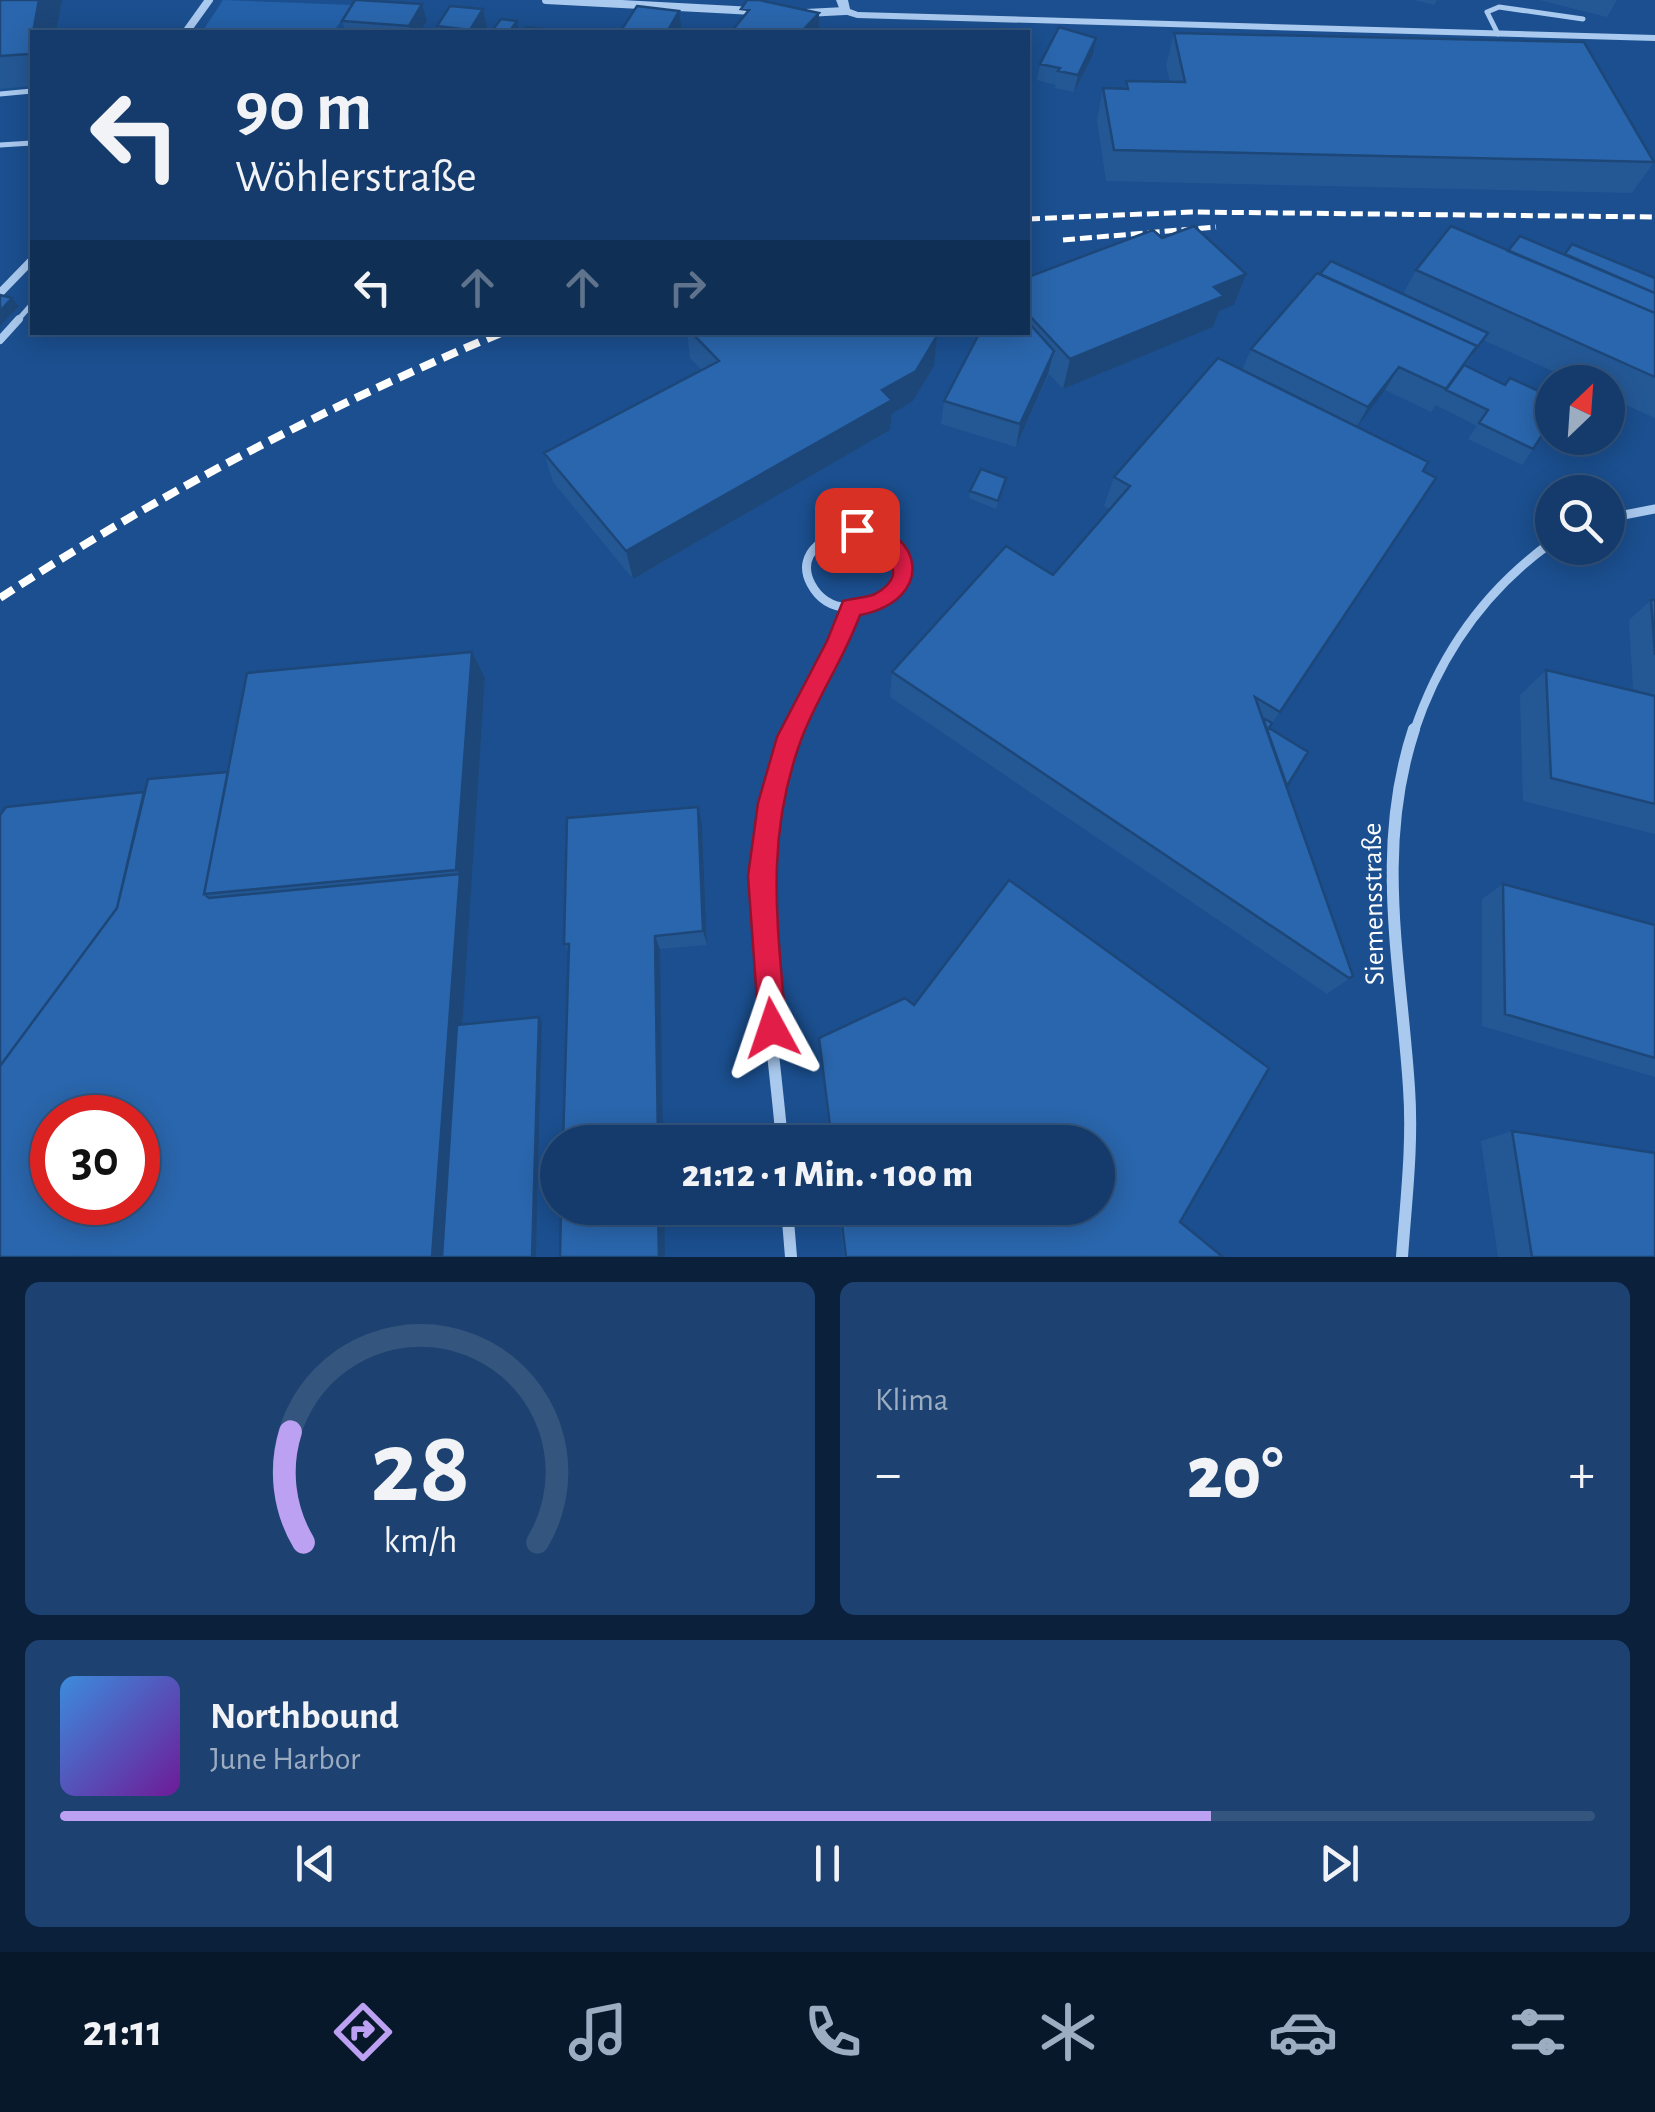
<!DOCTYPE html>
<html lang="de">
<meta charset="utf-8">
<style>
:root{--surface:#143b6b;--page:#1d4271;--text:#f1f3f6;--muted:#9dadc1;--line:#33557e;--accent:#bca0f2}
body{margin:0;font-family:"Alegreya Sans",sans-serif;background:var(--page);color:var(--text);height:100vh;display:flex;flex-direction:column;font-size:38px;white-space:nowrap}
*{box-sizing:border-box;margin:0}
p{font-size:32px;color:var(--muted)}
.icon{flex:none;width:55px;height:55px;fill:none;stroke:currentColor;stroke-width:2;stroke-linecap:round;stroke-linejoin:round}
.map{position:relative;height:1257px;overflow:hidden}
.drawer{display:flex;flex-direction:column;gap:25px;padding:25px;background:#0b203b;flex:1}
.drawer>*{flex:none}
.guide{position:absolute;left:30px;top:30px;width:1000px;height:305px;border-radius:0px;box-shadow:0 5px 25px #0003,0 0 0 2px var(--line);background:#143b6b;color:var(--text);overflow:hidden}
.needle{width:65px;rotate:25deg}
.tools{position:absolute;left:1535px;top:365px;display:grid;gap:20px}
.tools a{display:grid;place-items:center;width:90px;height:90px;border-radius:50%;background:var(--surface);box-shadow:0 5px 25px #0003,0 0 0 2px var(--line);font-size:50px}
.speed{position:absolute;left:30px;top:1095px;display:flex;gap:20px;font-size:50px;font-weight:700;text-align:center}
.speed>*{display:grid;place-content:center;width:130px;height:130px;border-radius:50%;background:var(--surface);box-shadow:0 5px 25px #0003,0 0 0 2px var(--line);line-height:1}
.speed .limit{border:15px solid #d22;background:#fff;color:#111}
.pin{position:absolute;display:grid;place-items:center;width:85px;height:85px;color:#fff;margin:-42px;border-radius:20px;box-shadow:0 5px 15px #0006}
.me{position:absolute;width:110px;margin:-55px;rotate:355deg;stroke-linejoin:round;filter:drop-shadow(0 0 8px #0008)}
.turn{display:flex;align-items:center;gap:35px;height:210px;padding:0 40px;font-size:45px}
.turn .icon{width:130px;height:130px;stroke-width:2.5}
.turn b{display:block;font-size:70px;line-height:85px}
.lanes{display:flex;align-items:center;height:95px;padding:0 40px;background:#0003;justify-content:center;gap:50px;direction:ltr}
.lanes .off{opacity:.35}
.big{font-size:75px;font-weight:800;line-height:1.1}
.drawer .tile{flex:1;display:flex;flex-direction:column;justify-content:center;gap:15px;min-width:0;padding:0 35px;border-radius:15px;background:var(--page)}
.drawer .dial{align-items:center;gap:0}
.dial svg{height:260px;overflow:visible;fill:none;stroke:var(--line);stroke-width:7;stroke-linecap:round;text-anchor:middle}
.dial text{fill:var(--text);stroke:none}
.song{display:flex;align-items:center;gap:30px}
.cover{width:120px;height:120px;border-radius:15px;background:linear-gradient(135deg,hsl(210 70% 55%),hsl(280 70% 35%))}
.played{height:10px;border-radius:5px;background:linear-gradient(90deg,var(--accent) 75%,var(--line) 75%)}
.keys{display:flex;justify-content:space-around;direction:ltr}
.heat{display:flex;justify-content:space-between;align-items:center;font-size:55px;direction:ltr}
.drawer .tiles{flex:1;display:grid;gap:25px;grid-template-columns:1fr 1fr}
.tile:last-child{grid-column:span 2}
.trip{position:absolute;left:540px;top:1125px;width:575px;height:100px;border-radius:50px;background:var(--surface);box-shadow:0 5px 25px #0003,0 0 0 2px var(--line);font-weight:800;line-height:100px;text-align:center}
.dock{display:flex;height:160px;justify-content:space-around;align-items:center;background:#08182b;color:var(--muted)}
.dock .icon{width:70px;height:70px}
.dock .selected{color:var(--accent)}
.dock b{font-size:45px;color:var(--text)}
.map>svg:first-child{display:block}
.green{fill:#2461a8}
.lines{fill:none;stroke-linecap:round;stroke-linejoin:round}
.service-far1{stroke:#a9c9ee;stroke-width:5}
.service{stroke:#a9c9ee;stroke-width:8}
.minor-far2{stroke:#a9c9ee;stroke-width:8}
.minor-far1{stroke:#a9c9ee;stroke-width:9}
.minor{stroke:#a9c9ee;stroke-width:12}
.tertiary{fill:#a9c9ee;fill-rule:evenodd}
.rail-far1{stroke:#fff;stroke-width:5;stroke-dasharray:12 5;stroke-linecap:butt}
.rail{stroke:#fff;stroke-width:8;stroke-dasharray:16 8;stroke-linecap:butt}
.wall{fill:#245895}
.shaded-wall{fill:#1d4779}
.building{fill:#2a66ad;stroke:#1d4779;stroke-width:2.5;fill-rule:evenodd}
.route{fill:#e11d48;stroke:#92132f;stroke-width:2.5}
.labels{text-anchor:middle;stroke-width:10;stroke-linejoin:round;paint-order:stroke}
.street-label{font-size:28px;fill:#fff;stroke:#1b4f8f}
</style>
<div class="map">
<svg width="1655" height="1257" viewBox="0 0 1655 1257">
<rect width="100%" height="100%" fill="#1b4f8f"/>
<!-- green -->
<path class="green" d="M223,0L353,5L333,32H202Z"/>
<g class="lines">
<!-- service-far1 -->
<path class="service-far1" d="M1498,34L1487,12L1499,7L1583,19
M0,94L32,91
M0,145L32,143
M17,321L32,304"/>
<!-- service -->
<path class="service" d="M0,340L19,319"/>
<!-- minor-far2 -->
<path class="minor-far2" d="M546,0L754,11
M806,13L845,11
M186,32L209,0
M0,293L32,260"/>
<!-- minor-far1 -->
<path class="minor-far1" d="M1608,518L1655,509
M857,530C964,565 845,648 811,584C794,552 829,532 857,530Z
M793,732L838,643L851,608
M1414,732C1440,654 1485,590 1552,542"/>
<!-- minor -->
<path class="minor" d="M782,1142C772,1020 737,840 794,729
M787,1208L791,1257
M1402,1257C1406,1200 1413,1145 1409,1088C1401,965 1374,850 1414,729"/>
<!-- tertiary -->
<path class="tertiary" d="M836,0H848L850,9L858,12L1655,35V41L857,18L841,13Z"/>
<!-- rail-far1 -->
<path class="rail-far1" d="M1028,219L1191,212L1655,217
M1063,240L1216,227"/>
<!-- rail -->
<path class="rail" d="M0,598C160,493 327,406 503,332"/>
</g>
<!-- wall -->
<path class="wall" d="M0,0L32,32V86L0,89Z
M1414,0H1437L1434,5Z
M1539,0H1617L1607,17Z
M483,9L487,26L483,32H439L437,26Z
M342,21H427L420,32H346Z
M1174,33L1654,162L1632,193L1106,181L1097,120L1103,88L1125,89L1126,81L1170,82L1166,65Z
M1096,38L1093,55L1074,92L1055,88L1056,85L1037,80L1040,64Z
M1508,251L1565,254L1655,278V418L1608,397V382H1577L1483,340L1465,366L1533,449L1522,465L1468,439L1477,426L1436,405L1431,412L1385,390L1357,427L1423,471L1436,478L1269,728L1287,786L1353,976L1327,994L890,697L892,672L1053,575L1110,509L1104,506L1114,477L1242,370L1251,349L1403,294L1416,270Z
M1028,277L1234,305L1219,311L1213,327L1063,389L1049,374L1016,447L941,424L944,401L1028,332Z
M687,332H933L937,336L934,366L913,401L892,414L890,430L633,579L553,482L544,453L702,370L690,358Z
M1004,486L996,509L969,498L970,491Z
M1651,600H1655V695L1633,689L1629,620Z
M1546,670L1655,696V834L1523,801L1520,695Z
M485,678L462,1024L539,1017L542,1021L536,1257H0L144,792L228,772Z
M702,824L707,945L660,949L568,951L564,944Z
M1009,880L1269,1068L1180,1222L1223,1257H844L838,1208H1098V1142H830L819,1038L905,998L914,1005Z
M1503,884L1655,925V1077L1482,1026V899Z
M1512,1131L1655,1257H1498L1481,1141Z"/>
<!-- shaded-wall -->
<path class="shaded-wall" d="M39,0H62L56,32H33Z
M422,4L427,21L420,32H412L409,26Z
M483,9L487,26L483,32H471L470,30Z
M679,11L682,32H667Z
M819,13V32H801L808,23Z
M517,21L519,30L517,32H509Z
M32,33V61L29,54Z
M1096,38L1093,55L1074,92L1078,75Z
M1246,274L1234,305L1219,311L1213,327L1063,389L1070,359L1214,287Z
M12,298L19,306L0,326V311Z
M937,336L934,366L913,401L892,414L890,430L633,579L626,551L882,390Z
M1054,351L1048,374L1016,447L1020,424Z
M1399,367L1385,390L1355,430L1368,407Z
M472,652L485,678L447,1257H432L460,874L456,870Z
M698,807L702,824L707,945L703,931Z
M655,936L660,949L663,1142H658Z
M539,1017L542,1021L536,1257H532Z
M658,1208H664L665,1257H659Z"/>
<!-- building -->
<path class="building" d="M0,0H39L29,54L0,56Z
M355,0H358L422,4L409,26L342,21Z
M747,0H759L819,13L801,32H731L749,10L741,9Z
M450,6L483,9L470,30L437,26Z
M637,6L679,11L667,32H620Z
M501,19L517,21L509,32H491Z
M526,27L570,32H522Z
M1059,27L1096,38L1078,75L1058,71L1060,68L1040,64Z
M1174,33L1584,42L1654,162L1114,150L1103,88L1128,89L1126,81L1185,82Z
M1194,226L1246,274L1214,287L1224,296L1070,359L1028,314V277L1153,230L1162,238Z
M1451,226L1655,313V377L1416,270Z
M1520,236L1655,293V313L1508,251Z
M1572,244L1655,278V293L1565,254Z
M1331,261L1488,333L1472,354L1477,346L1320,274Z
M1317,273L1477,346L1446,389L1399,367L1368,407L1251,349Z
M0,295L12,298L0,311Z
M1028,322L1054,351L1020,424L944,401L980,332H1028Z
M691,332H933L937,336L916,371L882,390L892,400L626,551L544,453L719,361Z
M1218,358L1428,462L1423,471L1436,478L1280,712L1255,697L1353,976L1349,978L892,672L1006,546L1053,575L1130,486L1114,477Z
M1464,365L1505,385L1510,378L1552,397V420L1533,449L1479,423L1488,410L1446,390Z
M981,469L1006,478L998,501L970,491Z
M1651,600H1655V655Z
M472,652L456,870L204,894L247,673Z
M1546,670L1655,696V804L1551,778Z
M1263,718L1272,723L1269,728L1308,752L1287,786Z
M228,772L204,894L209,898L460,874L432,1257H0V1066L117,908L148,779ZM52,1118H138V1202H52Z
M144,792L117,908L0,1066V815L6,807Z
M698,807L703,931L655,936L658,1142H563L569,944H564L567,818Z
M1009,880L1269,1068L1180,1222L1223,1257H846L840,1208H1098V1142H832L819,1038L905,998L914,1005Z
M1503,884L1655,925V1058L1505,1014Z
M539,1017L532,1257H442L457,1025Z
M1512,1131L1655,1153V1257H1532Z
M561,1208H658L659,1257H560Z"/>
<!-- route -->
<path class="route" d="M857,521C927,532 934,600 860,615C844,659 817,697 801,740C764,841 778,925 786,1028L782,1038L772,1042L763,1038L759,1028L748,876L758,803L777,737L827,641L843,601C853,598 866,598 875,594C918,570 874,544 849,536L846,530Z"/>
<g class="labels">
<!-- street labels -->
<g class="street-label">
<text transform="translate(1372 904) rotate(-91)" y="10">Siemensstraße</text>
</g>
</g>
</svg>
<div class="tools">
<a><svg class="needle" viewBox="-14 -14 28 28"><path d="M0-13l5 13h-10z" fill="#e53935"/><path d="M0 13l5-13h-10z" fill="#9dadc1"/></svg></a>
<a><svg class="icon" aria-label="search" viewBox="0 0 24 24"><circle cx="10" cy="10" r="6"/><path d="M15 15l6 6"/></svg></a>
</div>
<div class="speed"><div class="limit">30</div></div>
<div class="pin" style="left:857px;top:530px;background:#d93025"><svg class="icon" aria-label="arrive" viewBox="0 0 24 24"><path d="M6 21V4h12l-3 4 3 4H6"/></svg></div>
<svg class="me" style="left:772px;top:1028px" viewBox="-20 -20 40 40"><path d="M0-17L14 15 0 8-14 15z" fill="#e11d48" stroke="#fff" stroke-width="4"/></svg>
<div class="trip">21:12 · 1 Min. · 100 m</div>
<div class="guide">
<div class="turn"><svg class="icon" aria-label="left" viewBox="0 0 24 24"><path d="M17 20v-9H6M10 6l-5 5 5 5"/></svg><div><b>90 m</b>Wöhlerstraße</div></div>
<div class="lanes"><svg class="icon" aria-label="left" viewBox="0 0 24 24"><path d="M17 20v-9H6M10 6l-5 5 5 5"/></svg><svg class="icon off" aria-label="ahead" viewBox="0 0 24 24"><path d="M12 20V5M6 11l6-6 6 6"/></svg><svg class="icon off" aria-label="ahead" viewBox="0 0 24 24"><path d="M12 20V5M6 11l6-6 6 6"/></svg><svg class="icon off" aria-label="right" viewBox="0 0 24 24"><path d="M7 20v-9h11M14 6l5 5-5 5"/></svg></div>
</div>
</div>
<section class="drawer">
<div class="tiles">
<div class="tile dial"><svg viewBox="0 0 100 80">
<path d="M14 69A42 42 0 1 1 86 69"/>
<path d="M14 69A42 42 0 0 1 10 35" stroke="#bca0f2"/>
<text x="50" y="56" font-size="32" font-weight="700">28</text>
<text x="50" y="72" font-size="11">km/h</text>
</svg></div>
<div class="tile"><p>Klima</p>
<div class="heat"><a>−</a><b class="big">20°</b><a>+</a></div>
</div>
<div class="tile">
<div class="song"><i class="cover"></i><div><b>Northbound</b><p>June Harbor</p></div></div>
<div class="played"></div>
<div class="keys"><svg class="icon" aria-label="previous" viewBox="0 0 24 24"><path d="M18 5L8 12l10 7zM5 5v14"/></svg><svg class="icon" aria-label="pause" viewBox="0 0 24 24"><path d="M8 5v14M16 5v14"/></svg><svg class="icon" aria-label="next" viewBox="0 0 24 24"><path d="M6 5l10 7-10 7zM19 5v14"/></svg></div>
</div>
</div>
</section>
<nav class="dock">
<b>21:11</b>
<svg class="icon selected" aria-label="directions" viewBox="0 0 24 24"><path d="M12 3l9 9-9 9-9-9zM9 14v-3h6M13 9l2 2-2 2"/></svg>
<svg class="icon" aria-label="music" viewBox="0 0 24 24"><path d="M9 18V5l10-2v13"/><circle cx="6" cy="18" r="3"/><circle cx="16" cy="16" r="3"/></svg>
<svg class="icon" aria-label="phone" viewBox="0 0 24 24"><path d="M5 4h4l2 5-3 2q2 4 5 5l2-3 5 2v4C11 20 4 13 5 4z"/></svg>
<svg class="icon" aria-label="climate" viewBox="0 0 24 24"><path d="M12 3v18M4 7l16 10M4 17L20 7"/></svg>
<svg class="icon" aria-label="car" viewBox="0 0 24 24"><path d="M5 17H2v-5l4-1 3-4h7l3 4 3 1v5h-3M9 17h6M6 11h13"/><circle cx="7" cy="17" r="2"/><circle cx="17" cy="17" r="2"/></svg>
<svg class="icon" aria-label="filters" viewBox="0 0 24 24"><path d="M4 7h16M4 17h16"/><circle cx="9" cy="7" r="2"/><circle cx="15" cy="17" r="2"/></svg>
</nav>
